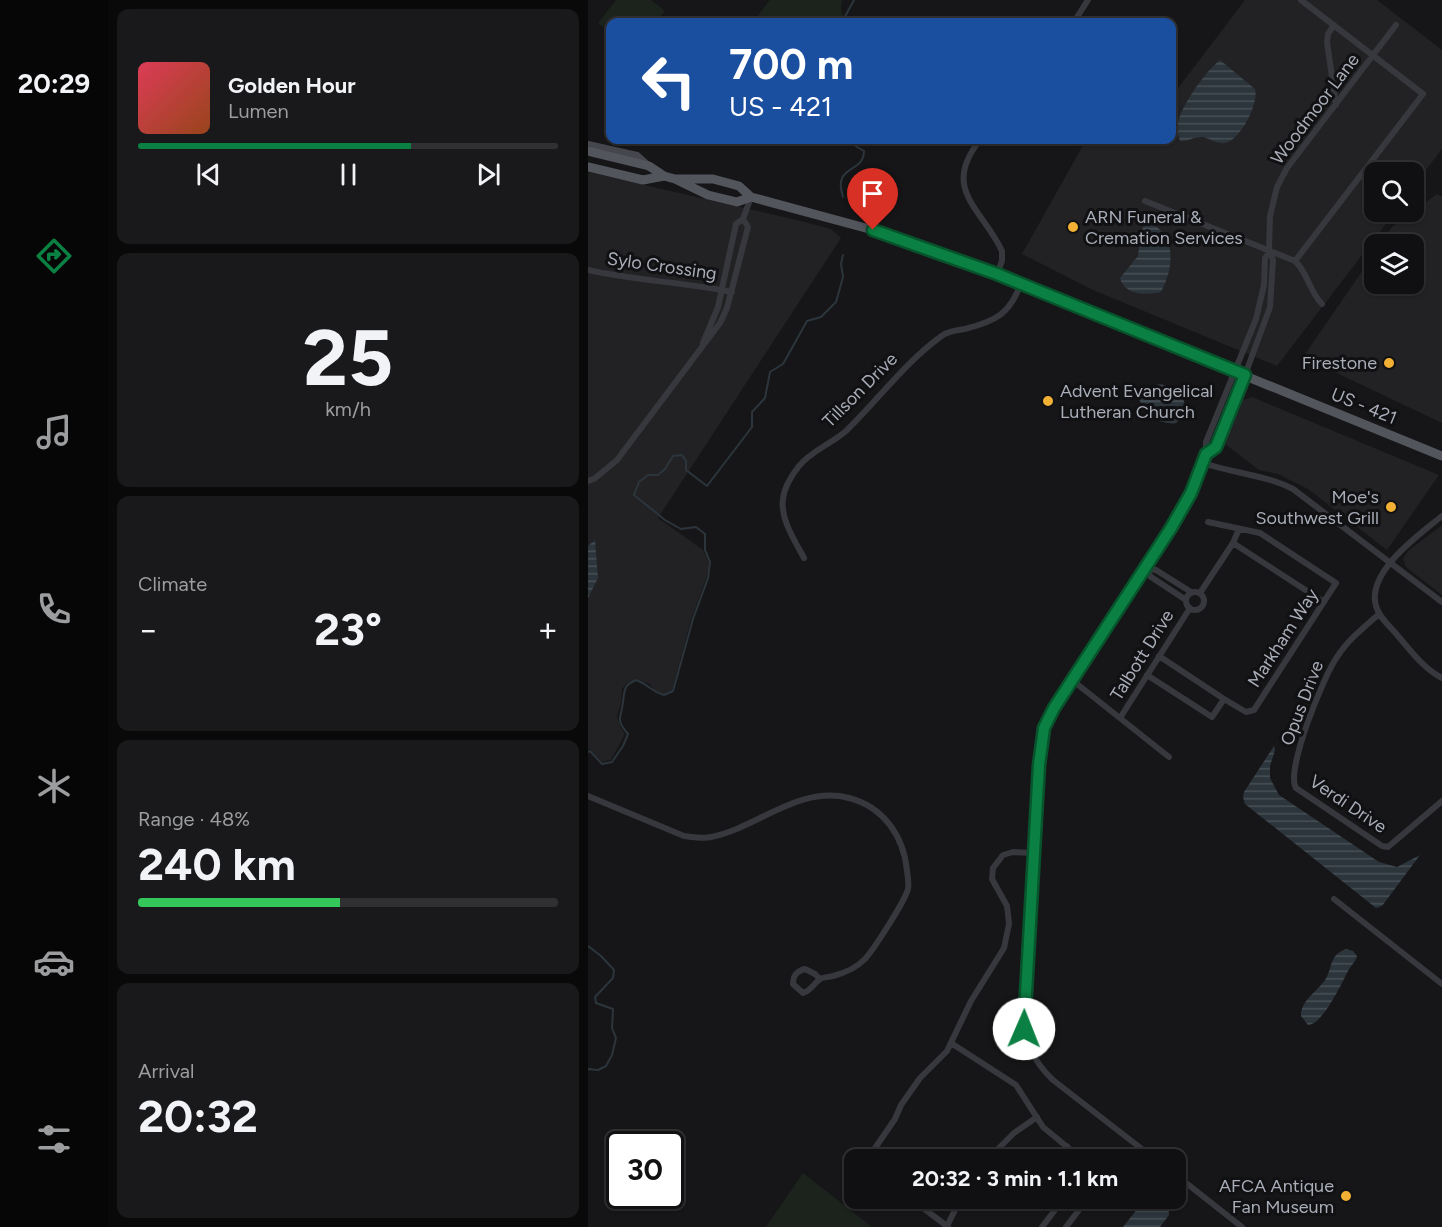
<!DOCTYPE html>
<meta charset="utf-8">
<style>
:root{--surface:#101012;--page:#19191b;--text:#f1f3f6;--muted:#9c9d9f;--line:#303032;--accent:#0b8043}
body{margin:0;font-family:Figtree,sans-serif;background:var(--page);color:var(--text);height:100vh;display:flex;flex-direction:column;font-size:22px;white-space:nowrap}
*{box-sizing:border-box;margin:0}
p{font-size:20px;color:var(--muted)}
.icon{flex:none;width:33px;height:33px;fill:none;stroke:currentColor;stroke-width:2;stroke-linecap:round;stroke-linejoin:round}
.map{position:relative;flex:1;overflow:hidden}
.sheet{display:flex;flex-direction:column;gap:9px;padding:9px;background:#09090a;width:480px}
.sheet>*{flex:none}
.banner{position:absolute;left:18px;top:18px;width:570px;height:126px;border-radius:12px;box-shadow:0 2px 4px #0004,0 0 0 2px var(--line);background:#1a4fa0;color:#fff;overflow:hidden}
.tools{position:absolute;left:776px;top:162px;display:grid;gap:12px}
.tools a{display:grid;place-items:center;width:60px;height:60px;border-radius:12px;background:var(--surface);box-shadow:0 2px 4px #0004,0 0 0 2px var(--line);font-size:30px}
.speed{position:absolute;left:18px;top:1131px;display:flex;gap:12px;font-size:30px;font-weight:700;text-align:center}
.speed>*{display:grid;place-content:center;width:78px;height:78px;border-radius:50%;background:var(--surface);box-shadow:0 2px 4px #0004,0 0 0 2px var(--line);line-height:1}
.speed .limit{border:3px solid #111;border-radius:9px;background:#fff;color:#111}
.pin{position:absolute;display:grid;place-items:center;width:51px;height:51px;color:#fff;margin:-62px -26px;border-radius:50% 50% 50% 0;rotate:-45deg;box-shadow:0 0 6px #0007}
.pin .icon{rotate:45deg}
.me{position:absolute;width:66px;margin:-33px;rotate:1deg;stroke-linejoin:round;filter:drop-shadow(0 0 4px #0008)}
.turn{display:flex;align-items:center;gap:21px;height:126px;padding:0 24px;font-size:27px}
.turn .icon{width:78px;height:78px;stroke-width:2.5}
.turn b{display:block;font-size:42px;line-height:51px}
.big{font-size:45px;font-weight:700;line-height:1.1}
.sheet .tile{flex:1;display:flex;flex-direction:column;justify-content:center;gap:9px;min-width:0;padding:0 21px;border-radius:12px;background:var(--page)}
.sheet .dial{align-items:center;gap:0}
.dial b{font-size:78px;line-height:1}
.song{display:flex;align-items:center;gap:18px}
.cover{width:72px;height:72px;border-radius:9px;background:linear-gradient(135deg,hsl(350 70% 55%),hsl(20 70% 35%))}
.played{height:6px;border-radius:3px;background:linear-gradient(90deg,var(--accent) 65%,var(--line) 65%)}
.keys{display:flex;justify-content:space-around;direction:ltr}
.heat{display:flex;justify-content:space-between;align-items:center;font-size:33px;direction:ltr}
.charge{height:9px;border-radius:4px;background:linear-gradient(90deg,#34c759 48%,var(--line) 0)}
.trip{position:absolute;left:256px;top:1149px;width:342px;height:60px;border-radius:12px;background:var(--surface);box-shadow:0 2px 4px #0004,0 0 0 2px var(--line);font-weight:700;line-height:60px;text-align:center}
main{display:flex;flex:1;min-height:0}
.tabs{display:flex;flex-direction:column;width:108px;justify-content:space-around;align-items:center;background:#060607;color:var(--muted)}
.tabs .icon{width:42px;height:42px}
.tabs .selected{color:var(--accent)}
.tabs b{font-size:27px;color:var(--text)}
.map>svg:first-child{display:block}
.built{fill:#222225}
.green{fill:#1c231d}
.water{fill:url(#water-rules)}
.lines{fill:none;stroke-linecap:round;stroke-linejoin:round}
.stream{stroke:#2c353c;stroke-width:2}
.street{stroke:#37383d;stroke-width:6}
.secondary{stroke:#45474d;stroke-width:8}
.primary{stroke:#53555c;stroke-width:9}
.route-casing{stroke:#07532c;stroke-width:15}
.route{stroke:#0b8043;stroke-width:10}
.poi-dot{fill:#f2b134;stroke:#111113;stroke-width:2}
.labels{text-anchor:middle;stroke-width:6;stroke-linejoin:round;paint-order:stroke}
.street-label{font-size:18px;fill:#a8adb8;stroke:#111113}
.poi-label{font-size:18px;fill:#a8adb8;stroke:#111113;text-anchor:end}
</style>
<main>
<nav class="tabs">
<b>20:29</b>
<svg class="icon selected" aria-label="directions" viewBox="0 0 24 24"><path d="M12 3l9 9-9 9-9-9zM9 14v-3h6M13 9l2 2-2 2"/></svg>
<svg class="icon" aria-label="music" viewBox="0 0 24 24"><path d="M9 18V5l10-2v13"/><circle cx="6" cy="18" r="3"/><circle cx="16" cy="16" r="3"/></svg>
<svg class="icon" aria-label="phone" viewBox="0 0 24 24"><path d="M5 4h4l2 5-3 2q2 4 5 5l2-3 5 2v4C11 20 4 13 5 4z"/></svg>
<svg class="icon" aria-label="climate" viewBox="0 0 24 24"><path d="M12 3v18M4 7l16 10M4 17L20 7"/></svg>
<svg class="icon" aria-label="car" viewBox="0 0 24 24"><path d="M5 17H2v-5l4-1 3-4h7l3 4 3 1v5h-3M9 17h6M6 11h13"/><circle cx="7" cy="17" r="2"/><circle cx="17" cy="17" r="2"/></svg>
<svg class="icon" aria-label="filters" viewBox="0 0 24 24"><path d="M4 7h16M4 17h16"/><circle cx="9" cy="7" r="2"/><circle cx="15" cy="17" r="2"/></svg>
</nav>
<section class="sheet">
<div class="tile">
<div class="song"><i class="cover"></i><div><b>Golden Hour</b><p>Lumen</p></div></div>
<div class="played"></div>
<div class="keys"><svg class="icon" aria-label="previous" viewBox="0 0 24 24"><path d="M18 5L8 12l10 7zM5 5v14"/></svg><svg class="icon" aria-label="pause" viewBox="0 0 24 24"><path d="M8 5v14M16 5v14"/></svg><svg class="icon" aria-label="next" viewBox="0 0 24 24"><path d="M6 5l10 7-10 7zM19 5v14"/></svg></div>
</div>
<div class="tile dial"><b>25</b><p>km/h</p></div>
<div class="tile"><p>Climate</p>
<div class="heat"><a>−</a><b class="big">23°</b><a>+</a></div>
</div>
<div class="tile"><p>Range · 48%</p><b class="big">240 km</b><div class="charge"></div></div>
<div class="tile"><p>Arrival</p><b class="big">20:32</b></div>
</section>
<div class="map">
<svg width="854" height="1227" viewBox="0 0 854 1227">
<defs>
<pattern id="water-rules" width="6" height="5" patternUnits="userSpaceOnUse" patternTransform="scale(1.5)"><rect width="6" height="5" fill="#2c353c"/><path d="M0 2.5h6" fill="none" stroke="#485056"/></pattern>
</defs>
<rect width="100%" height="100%" fill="#161618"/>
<!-- built -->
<path class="built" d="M657,0H789L854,50V149L825,187V172H786V212H807L689,366L505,290L434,254L498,140H584V96Z
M0,172L213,221L243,229L253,238L70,518L115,550L121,563L119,576L103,620L84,690L76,694L67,692L62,684L49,679L38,684L34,689L33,703L29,716L32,726L37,734L23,760L14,762L2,749L0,750Z
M830,188L838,202L849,194L854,196V423L715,357L786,254V284H825V244H792L804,227L833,206L825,210V195Z
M664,397L851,475L799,550L720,489L690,474L671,470L637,444L655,400Z
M854,525V595L818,567L815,559L820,551Z"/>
<!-- green -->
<path class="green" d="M28,0H63L77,11L68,22H22L21,31L10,23Z
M182,0H254L253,9L256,22H165Z
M215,1173L284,1227H178Z"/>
<!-- water -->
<path class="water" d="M632,60L667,89C671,103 653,140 637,143C630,144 622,139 615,137C606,136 600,142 592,141C591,137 588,131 589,127C591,108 617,72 632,60Z
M561,222C589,236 586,268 573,292C558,295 537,296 532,278L550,256L553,233L556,225Z
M572,384L589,388C598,402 602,412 588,423C570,425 557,413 550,397L554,389Z
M7,540L10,578L0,598V546Z
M686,746L687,750L682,766V778L691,795L791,862L809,867L832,855L794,906L788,908L657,804L655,797L656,792Z
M758,949L765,951L769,956C767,963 762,966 759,973C753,985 734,1025 720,1025L713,1016C713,1000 728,993 737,980C742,973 742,964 746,958C749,953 753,951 758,949Z
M557,1199L580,1200L581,1215L572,1227H535Z"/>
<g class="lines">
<!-- stream -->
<path class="stream" d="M254,22L266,0
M248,140L264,144L276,151C276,174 244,164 255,197
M0,752L2,751L14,764L24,762L35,746L40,734C27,718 33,720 35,702C37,689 35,686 48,680C60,684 64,692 76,695L85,691L105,619L120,578L122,562L117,550V534L108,527L93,529L77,520L46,495L51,482L60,475H70L77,469L85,456L94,455L98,461V470L119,486L164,427V412L177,398L182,372L195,364L219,321L233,317L248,302L255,277L253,264L255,255
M0,946L13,956L26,970L25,978L7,997L8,1003L25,1009L24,1028L28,1038L24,1055L18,1066L10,1070L0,1069"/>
<!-- street -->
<path class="street" d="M486,22L500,0
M746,25L740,34L739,42L748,105
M392,140C352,190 395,209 414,251V261L409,274
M557,201L707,261C720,273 721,291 734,304
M707,261L835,94L713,0
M0,270C47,281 96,282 144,292
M115,343L130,307L148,224L155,219L163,197
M618,454L628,447L657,375L682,307L685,260L681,250L682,216L689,187L699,168L808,25
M615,463C644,473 678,475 705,489L854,602
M0,481L6,479L29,460L132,323L139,308L160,227L155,219
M854,516C832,534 778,572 788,606C791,618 803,627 810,636C823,651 836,669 854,678
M620,522L672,533L748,583L666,710L658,712L636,699
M645,543L736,602
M216,558C207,541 192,519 195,499C196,488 204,475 211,466C223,451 243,444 258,431C291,399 317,362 355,335C361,331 370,330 377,329C408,321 422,314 433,283
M557,568L563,577L598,600
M557,568L568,570L603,592
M598 601a9 9 0 1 1 18 0a9 9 0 1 1-18 0Z
M612,593L645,543L651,529
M791,614C776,627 760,640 749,657C736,675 697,771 708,788L794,846L800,847L854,801
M559,675L624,717L636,699L571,656
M484,680L581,757
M532,718L602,608
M0,796L96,836C105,837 114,839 123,837C169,828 211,785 261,798C296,807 316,837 319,871C320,877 321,883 320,889C317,901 286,949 277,959C268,968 257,973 245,976C242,977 235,977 232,979C225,984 224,990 215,993L205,984C205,975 209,971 217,969L227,974L232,979
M746,899L854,984
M363,1043L428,1085L455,1127L495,1160
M479,1146V1160
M285,1160V1151L307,1119L313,1105L332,1078L359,1051L383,1001L416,948L421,924L420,914L419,906L404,879L405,868L415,855L425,852L446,853
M399,1160L426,1133L449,1117
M568,1160L465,1080C447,1063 437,1044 436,1020L452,753L456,728L466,708C491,670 516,631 541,592C564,557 619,483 618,442L668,319L676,285L677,258L681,253
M588,1175L654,1227
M322,1198L360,1227
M359,1226L373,1198
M454,1227L476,1198
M478,1227L500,1198"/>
<!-- secondary -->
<path class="secondary" d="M0,145L49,156L60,166"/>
<!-- primary -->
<path class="primary" d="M0,151L61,166L76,176L87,179L120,195L149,202L163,197
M0,167L55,180L76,176
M87,179H125L151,186L163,197L285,230L385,265L854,456"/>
</g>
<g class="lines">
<defs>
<path id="route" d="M285,230L409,274L657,375L628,447L618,454L603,493L583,528L466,708L456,728L451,765L436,1029"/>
</defs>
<!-- route casing -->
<use href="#route" class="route-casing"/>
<!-- route -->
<use href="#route" class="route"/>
</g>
<!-- markers -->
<g class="poi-dot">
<circle cx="485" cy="227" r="6"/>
<circle cx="801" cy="363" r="6"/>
<circle cx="460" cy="401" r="6"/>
<circle cx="803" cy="507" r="6"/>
<circle cx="758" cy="1196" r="6"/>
</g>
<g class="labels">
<!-- street labels -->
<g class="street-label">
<text transform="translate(727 109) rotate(-53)" y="6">Woodmoor Lane</text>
<text transform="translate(74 266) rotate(8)" y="6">Sylo Crossing</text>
<text transform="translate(272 390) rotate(-45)" y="6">Tillson Drive</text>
<text transform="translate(776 406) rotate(22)" y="6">US - 421</text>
<text transform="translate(695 638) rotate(-57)" y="6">Markham Way</text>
<text transform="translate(554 655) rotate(-58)" y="6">Talbott Drive</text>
<text transform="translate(714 703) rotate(-69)" y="6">Opus Drive</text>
<text transform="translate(760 804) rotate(34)" y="6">Verdi Drive</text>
</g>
<!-- poi labels -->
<g class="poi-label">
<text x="497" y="223" text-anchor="start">ARN Funeral &amp;<tspan x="497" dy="21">Cremation Services</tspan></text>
<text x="789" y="369">Firestone</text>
<text x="472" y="397" text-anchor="start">Advent Evangelical<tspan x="472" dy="21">Lutheran Church</tspan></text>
<text x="791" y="503">Moe's<tspan x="791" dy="21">Southwest Grill</tspan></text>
<text x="746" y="1192">AFCA Antique<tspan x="746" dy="21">Fan Museum</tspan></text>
</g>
</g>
</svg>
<div class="tools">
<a><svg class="icon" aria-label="search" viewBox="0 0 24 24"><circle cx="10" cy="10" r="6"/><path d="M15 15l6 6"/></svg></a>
<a><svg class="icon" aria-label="layers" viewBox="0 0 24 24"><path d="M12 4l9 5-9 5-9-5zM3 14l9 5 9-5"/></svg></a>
</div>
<div class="speed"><div class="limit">30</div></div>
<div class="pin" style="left:285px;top:230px;background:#d93025"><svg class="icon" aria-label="arrive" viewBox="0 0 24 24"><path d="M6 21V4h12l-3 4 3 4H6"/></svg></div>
<svg class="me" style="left:436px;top:1029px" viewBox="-20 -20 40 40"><circle r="19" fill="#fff"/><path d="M0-13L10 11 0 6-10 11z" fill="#0b8043"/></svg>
<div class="trip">20:32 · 3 min · 1.1 km</div>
<div class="banner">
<div class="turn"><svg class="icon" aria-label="left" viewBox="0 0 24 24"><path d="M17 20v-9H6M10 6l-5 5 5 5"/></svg><div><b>700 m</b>US - 421</div></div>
</div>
</div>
</main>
